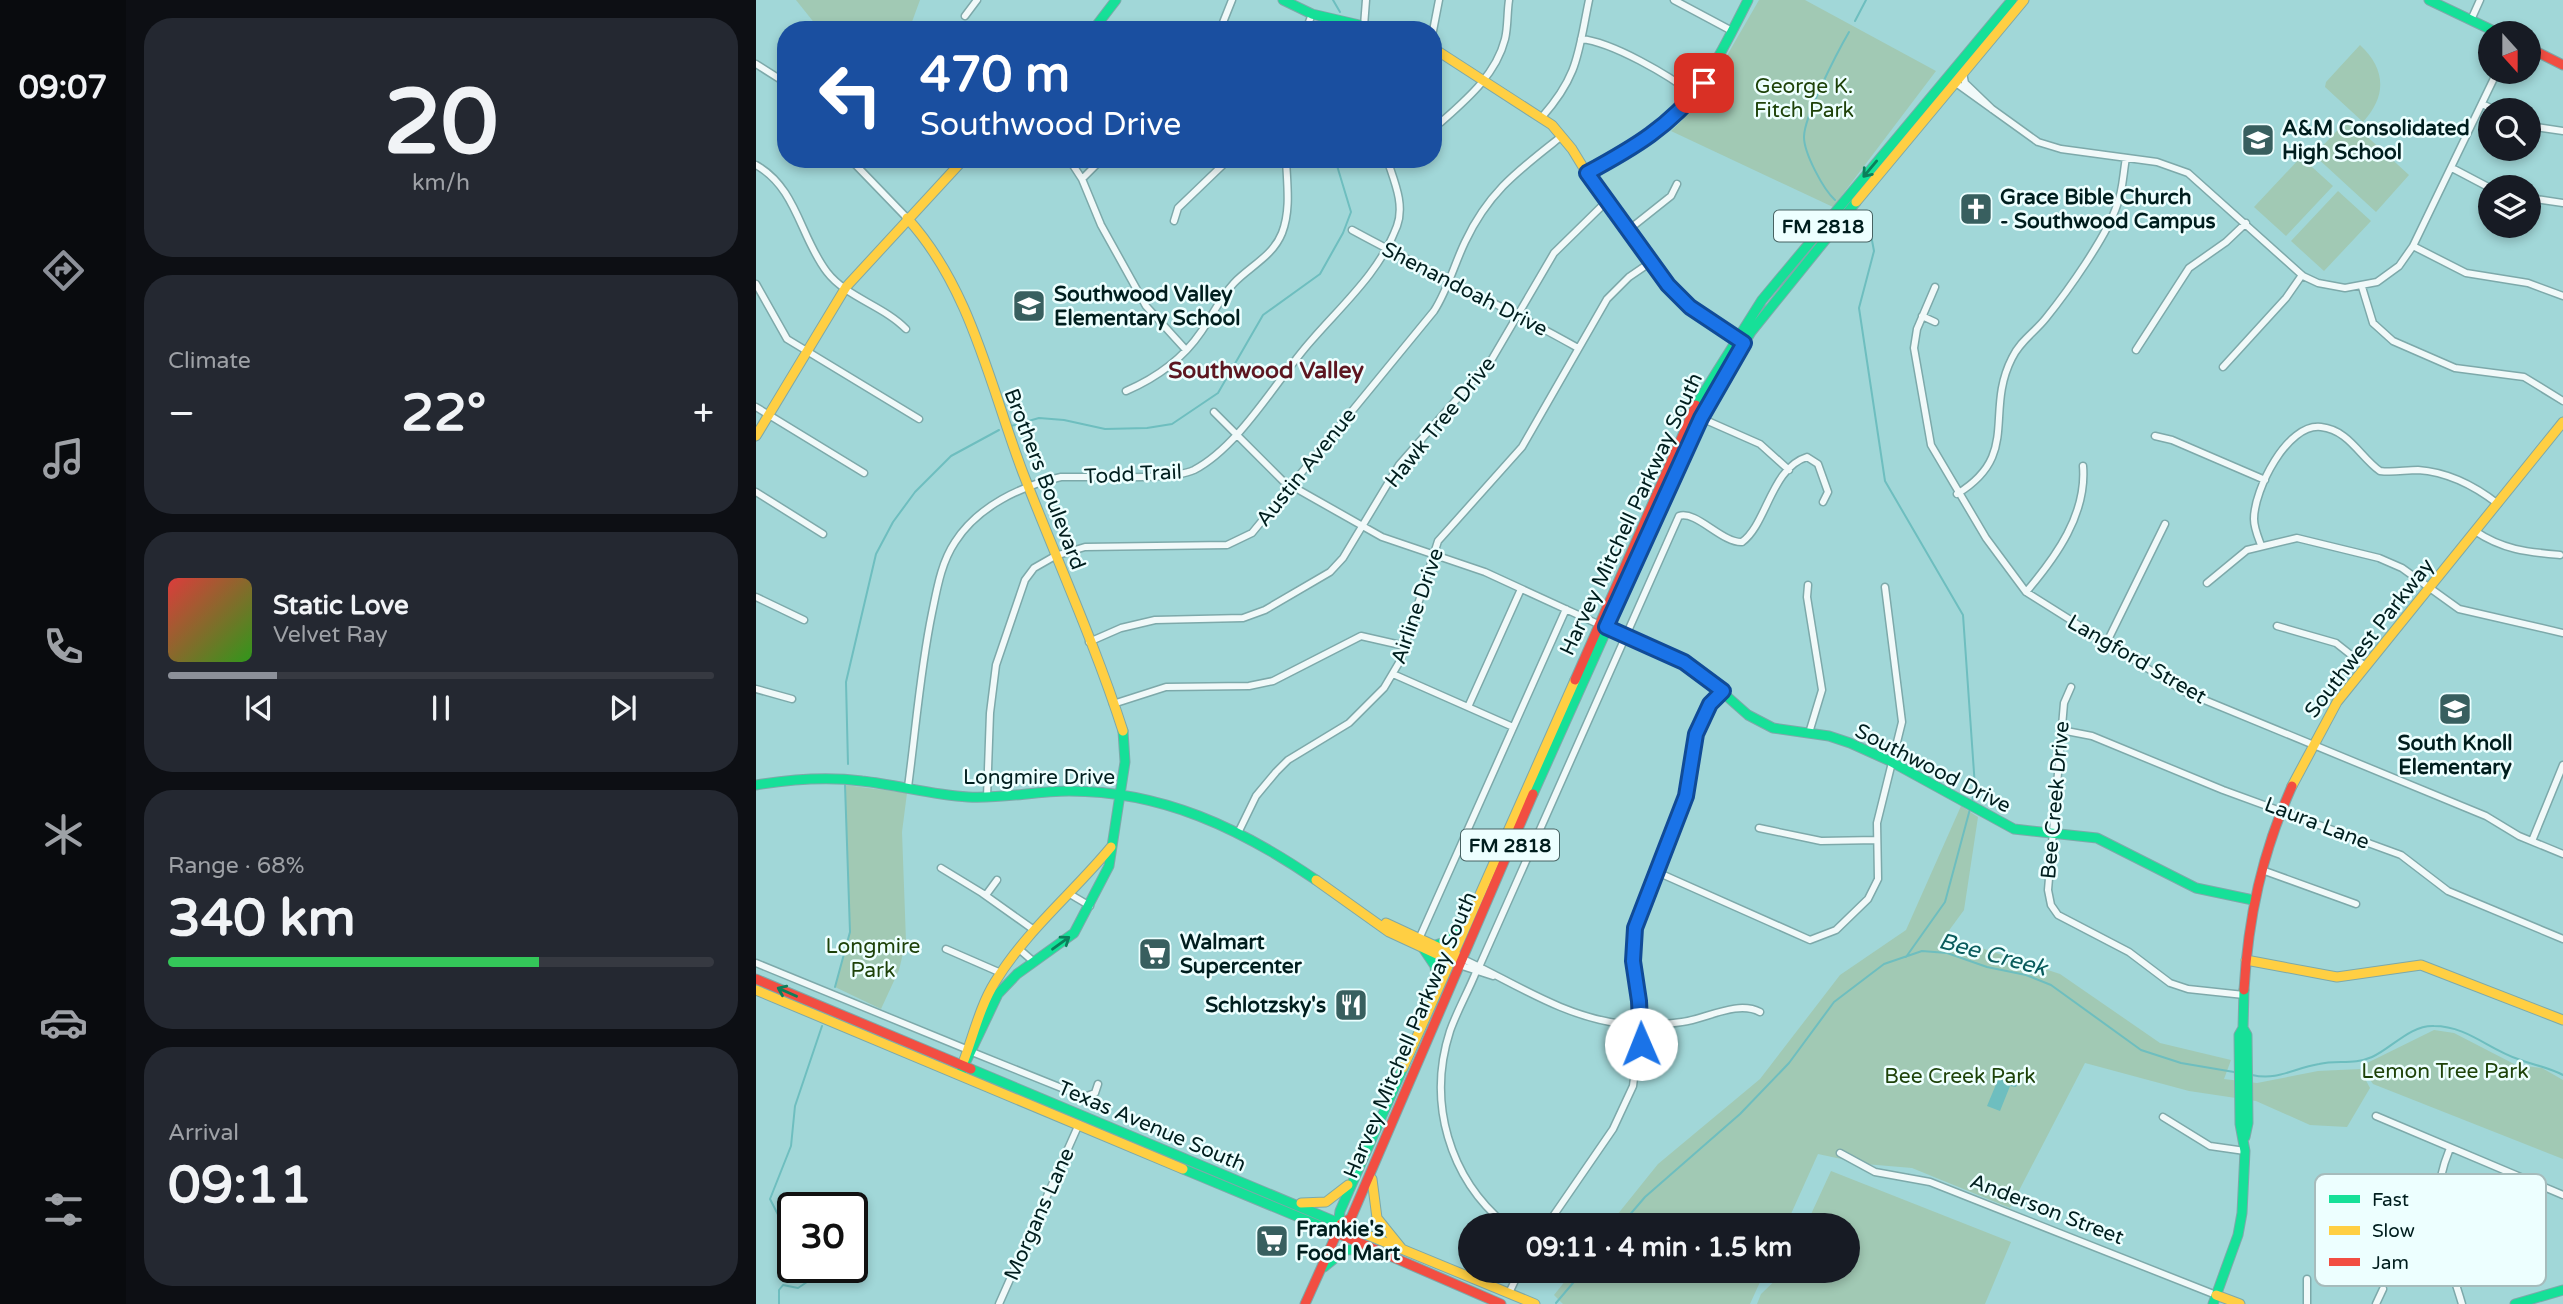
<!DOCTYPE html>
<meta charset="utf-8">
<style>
:root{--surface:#171b24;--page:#242831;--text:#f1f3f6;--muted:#9ea1a6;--line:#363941;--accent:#8c9099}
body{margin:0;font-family:"Varela Round",sans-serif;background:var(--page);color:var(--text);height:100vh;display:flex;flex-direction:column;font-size:26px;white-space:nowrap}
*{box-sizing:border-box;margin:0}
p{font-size:23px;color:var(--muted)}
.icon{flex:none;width:38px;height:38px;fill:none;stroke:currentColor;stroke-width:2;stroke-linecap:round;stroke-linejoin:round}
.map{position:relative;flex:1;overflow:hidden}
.details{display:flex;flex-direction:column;gap:18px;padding:18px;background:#0d0f14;width:630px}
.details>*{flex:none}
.guide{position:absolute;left:21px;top:21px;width:665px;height:147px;border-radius:28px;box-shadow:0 4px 10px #0003;background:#1a4fa0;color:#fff;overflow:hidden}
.needle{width:46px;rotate:159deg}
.buttons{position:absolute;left:1722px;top:21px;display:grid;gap:14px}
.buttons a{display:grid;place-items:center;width:63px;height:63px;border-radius:50%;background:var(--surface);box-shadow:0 4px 10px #0003;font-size:35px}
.speed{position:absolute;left:21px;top:1192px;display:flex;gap:14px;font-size:35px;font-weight:700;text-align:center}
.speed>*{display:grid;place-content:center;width:91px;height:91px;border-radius:50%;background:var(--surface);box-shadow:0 4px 10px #0003;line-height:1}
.speed .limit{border:4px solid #111;border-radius:10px;background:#fff;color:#111}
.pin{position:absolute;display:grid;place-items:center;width:60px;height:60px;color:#fff;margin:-30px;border-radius:14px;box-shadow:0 4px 10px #0006}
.me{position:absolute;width:77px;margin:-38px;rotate:359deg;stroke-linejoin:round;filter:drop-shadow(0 0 5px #0008)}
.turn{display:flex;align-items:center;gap:24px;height:147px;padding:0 28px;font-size:32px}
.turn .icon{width:91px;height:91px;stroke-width:2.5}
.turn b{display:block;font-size:49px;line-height:60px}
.big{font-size:52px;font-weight:700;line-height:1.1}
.details .tile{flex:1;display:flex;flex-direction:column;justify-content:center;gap:10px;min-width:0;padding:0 24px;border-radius:28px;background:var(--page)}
.details .dial{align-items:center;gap:0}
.dial b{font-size:91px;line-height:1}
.song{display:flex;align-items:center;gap:21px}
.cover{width:84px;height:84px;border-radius:10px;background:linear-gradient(135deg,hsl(0 70% 55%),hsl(110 70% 35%))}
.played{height:7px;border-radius:4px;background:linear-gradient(90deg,var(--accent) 20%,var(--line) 20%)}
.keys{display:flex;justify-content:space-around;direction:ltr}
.heat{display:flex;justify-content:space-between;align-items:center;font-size:38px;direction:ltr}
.charge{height:10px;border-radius:5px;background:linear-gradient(90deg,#34c759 68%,var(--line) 0)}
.trip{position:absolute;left:702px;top:1213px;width:402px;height:70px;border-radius:35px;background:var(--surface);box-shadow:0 4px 10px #0003;font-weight:700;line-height:70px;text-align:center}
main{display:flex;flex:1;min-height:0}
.tab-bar{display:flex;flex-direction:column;width:126px;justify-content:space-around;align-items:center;background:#090b0e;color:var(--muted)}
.tab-bar .icon{width:49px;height:49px}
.tab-bar .active{color:var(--accent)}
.tab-bar b{font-size:32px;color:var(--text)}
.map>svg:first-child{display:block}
.green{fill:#a1c9b4}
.water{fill:#6ebebf}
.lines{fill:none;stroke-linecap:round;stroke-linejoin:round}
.stream{stroke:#6ebebf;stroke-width:2}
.street-casing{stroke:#7da9aa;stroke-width:9}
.fast-casing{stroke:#7da9aa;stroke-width:11}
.slow-casing{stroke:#7da9aa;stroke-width:11}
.jam-casing{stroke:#7da9aa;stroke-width:11}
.street{stroke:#f1f9f9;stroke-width:6}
.fast{stroke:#16e098;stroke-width:9}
.slow{stroke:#ffcf43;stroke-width:9}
.jam{stroke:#f24e42;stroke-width:9}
.oneway{stroke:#0b7f5b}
.route-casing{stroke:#114b97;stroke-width:18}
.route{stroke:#1a73e8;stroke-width:12}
.labels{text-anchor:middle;stroke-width:5;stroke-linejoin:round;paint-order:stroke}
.shield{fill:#edffff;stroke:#476262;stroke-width:2}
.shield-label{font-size:19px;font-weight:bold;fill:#001e1e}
.park-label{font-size:21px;fill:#1e4209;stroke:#edffff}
.poi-label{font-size:21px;font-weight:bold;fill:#001e1e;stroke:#edffff;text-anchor:start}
.street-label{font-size:21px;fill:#001e1e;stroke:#edffff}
.neighbourhood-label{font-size:23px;font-weight:bold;fill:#5d1721;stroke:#edffff}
.water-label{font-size:23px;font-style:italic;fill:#095b5c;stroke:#edffff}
.key{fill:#edffff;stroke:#a6bcbc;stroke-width:2}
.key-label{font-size:19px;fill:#001e1e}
</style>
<main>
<nav class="tab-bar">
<b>09:07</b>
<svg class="icon active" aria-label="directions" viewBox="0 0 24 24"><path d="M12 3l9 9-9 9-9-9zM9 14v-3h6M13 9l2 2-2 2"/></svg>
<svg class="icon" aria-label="music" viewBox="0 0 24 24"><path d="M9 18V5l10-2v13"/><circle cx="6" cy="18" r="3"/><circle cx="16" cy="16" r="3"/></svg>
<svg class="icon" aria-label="phone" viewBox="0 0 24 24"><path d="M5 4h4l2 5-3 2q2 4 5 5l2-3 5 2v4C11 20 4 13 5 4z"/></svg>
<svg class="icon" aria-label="climate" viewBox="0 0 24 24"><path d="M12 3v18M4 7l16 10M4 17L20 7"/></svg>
<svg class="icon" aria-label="car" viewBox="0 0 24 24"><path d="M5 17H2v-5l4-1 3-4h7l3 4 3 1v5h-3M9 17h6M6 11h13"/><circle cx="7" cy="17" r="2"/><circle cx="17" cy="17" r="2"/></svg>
<svg class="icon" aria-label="filters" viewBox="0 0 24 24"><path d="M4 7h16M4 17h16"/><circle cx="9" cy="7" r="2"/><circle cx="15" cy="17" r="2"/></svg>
</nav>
<section class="details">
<div class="tile dial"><b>20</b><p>km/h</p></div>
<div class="tile"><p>Climate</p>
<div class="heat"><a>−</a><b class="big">22°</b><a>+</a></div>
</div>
<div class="tile">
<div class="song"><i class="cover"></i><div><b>Static Love</b><p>Velvet Ray</p></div></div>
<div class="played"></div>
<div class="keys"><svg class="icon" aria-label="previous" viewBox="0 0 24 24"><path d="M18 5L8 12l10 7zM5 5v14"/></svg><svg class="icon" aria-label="pause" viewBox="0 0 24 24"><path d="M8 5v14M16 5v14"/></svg><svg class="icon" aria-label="next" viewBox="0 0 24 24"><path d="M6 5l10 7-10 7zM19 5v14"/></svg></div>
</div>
<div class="tile"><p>Range · 68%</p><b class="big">340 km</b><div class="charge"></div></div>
<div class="tile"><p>Arrival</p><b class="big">09:11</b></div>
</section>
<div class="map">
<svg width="1807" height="1304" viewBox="0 0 1807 1304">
<rect width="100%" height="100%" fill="#a1d7d8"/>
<!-- green -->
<path class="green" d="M40,0H164L153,30H64Z
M1003,0H1049L1180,71L1077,207L915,131L943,104Z
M1604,45C1630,69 1631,96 1607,122L1569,87L1570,82Z
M1592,119L1653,175L1620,212L1558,155Z
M1545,157L1577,186L1530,236L1498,207Z
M1582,191L1615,221L1568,271L1535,241Z
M89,785L151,793L146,832L150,941L143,970L125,1009L79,987L94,932Z
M1205,806L1222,817L1208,910L1189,936L1304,974L1404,1043L1475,1060L1468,1079L1501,1083L1562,1071L1604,1069L1614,1088L1591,1127L1554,1125L1500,1101L1433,1091L1329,1063L1254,1208L1156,1168L1109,1164L1062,1154L1030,1225H853L902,1164L1004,1079L1084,975L1150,930Z
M1678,1030L1698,1033L1760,1065L1786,1068L1807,1080V1159L1617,1084L1605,1066Z
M1075,1171L1255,1242L1229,1304H1001L1005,1294L1029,1271L1092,1270V1225H1050Z
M818,1270H1009V1271L994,1304H807L798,1295Z"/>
<!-- water -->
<path class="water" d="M1246,1070L1264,1077L1260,1087L1254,1086L1244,1111L1231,1106Z"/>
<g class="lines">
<!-- stream -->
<path class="stream" d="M577,0L584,12
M1099,21L1110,0
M1079,200C1067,189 1048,153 1048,137C1048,116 1082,51 1093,32
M1101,217L1115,235L1118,251L1103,308L1129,481L1207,615L1219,787L1216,801
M255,426L283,418L308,420L349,429L391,428L416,424L462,393L507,315L564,274L587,233L595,212L579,159
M92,764L90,682L120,554L137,522L159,492L195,456L243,430
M1150,957L1189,902L1214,809
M79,987L94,932L89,785
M1496,1075C1522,1081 1538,1068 1563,1064C1582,1060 1598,1065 1616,1057C1636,1048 1654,1025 1678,1026C1711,1026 1732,1049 1762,1059C1777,1065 1792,1067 1807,1075
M865,1225L889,1197L984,1114L1033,1063L1078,1002L1128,964L1166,951L1191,953L1231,967L1270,975L1295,985L1385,1050L1425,1063L1478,1072
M37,1244L14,1199L35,1146L39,1106L66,1026
M800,1303L828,1270
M23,1304V1290L27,1285L42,1288L54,1280L55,1267"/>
<defs>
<path id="street" d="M918,0L976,31
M209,16L221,0
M1715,20L1724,0
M608,26L610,0
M464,30L476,0
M550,30L556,14
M677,31L683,0
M825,39C856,42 913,75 938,95
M0,64L30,83
M1207,73L1209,83L1236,109
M1200,83L1282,142L1305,149L1401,162L1432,173L1547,276L1562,283L1589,288L1621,282L1643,266L1657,246L1741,72
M1726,104L1739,110
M786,117C823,75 822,53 833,0
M684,123C710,100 740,75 749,39C752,27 751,13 753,0
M1773,126L1807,131
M94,159L151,218
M313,159L326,179L345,225L390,306L430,350
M0,165C41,188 44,237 71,272C90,297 128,306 150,329
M1696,168L1734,188
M326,179L346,159
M1773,198L1807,203
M418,221L422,208L473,159
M596,230C671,271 748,306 822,348
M871,231L915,196L921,184
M1657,246L1710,273L1772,283L1807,296
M0,284L31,339L163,419
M1179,287L1161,329L1158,348L1175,445L1230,538L1270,592L1429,692L1730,816L1763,836L1807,854
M1606,287L1617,323L1637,341L1699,368L1768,377L1807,401
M1166,316L1179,322
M1380,350L1433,268L1470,242L1490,223
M1467,367L1530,298L1546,275
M370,391C400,378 426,360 445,332C456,316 464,298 478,283C493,267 517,256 526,233C535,210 531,184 530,159
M0,407L108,473
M458,412L527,481L626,537L729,572L842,624
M945,418L1004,444L1033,470
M1399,436L1416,440L1509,480
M0,492L67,534
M1201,494C1265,455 1228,413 1256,358C1264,341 1279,332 1290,318C1311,292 1351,236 1361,205C1367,191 1367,174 1370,158
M1719,531C1747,550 1772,552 1804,555
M1505,545C1502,537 1498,528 1498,519C1498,490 1531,423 1565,427C1593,430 1604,457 1624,471C1637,473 1649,470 1662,470C1691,472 1719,486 1742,504
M1451,583L1491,550L1541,538L1623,558L1646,568L1703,609L1807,633
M1052,585L1051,597L1066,690L1053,733
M1270,592C1300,557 1331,514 1327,466
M0,597L48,620
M1521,626L1580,643L1609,666
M333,642L365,628L399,620L487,618L509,610L574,572L587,558L643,465L736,359L798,253L849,203
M1350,644L1409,524
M637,674L757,727
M1315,687L1308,703L1292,890L1295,905L1302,915L1373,952L1414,983L1432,989L1488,995
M0,689L36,699
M357,704L410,687L493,686L517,681L605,636L649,646
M712,707L765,589
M1305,730L1336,736L1467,790L1645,855L1692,891L1807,939
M152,787C160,728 164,671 176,613C181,589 185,563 199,542C222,506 265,486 305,477C334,476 415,481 438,470C484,446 521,379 555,341C586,305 624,272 641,226C649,204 638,181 631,159
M231,797L234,713L240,665L269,580L278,568L299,556L329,547L471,545L496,533L678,311C692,289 698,265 709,242C733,191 763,170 806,136
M1003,828L1065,841L1121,840
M483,831L500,796L520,772L532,760L593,723L628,688L644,661L682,541L766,447L851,299L873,277L895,262
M1776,841L1807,765
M185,868L226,893L278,930
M1506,870L1600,904
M901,872L1054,940L1080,930L1112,899L1122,879L1121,823L1146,722L1129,587
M312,893L334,906
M230,895L241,880
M663,939L810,609
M190,949L245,973
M263,949L278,962
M705,958C757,982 807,1017 867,1024C886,1026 907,1025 926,1022C950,1019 981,1000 1004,1012
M0,963L210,1049
M703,965L737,976
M723,967L923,516C940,510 966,543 986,542C1011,524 1015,468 1051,457L1062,464L1072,492L1067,502
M720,972C712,992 701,1011 694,1031C671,1102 693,1178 750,1225
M216,1052L328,1097L339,1093L342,1084
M1620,1116L1807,1195
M1407,1117L1454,1146L1489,1151
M1694,1148C1668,1212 1688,1243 1706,1304
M1084,1153L1119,1172L1174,1182L1460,1295
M791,1225L857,1129L877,1086L885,1024L877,961L879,928L930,796L940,734L954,704L967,691
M1699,1278L1771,1257
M753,1293L764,1270
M243,1304L323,1124
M1551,1304V1279
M1620,1304L1627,1289"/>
<path id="fast" d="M527,0L556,14L625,30
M1673,0L1742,33
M337,30L360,0
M831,173C928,122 944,96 992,0
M896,264L934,307L985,341
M940,405L1006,300L1256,0
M847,626L940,669L992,715L1017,728L1073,736L1094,743L1134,761L1258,829L1341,838L1440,888L1497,900
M0,785C36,779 70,776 106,781C142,785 176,795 212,797C246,799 279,791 313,791C406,791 484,828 560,880
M777,794L956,395L995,332L1100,202
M677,946L692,941L702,930
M667,948L679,966L681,983
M1487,1028L1491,1035L1492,1123L1489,1137
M215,1069L585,1224
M205,1072L242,994L261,974L318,933L353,866L369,762L367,731
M427,1169L581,1233L584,1211L647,1068
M568,1267L589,1250L614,1249
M1457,1304L1482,1235L1486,1213L1489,1151L1484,1124L1483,1035L1487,1028L1488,990
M1759,1304L1807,1290"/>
<path id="slow" d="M677,48L796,125L816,149L849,203L896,264
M1100,202L1268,0
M151,218C215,288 234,386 267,473C300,558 339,644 367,731
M0,436L90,287L208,159
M1536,786L1581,702L1807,422
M560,880L633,932L700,963
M630,923L703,957
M1490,960L1581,977L1665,965L1807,1020
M0,990L427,1169
M207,1063C217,1037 224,1006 239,982C270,931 317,893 355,847
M647,1068L819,680
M616,1179L621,1218L646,1249
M545,1203L570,1202L592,1185
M585,1224L779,1304
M1460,1295L1484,1304"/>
<path id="jam" d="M1773,48L1807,65
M819,680L940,405
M0,979L215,1069
M1488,990C1492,918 1506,853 1536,786
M585,1224L595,1218L777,794
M549,1304L581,1233L745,1304"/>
</defs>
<!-- street casing -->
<use href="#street" class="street-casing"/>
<!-- fast casing -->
<use href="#fast" class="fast-casing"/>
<!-- slow casing -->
<use href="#slow" class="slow-casing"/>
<!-- jam casing -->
<use href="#jam" class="jam-casing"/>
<!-- street -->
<use href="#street" class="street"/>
<!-- fast -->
<use href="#fast" class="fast"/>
<!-- slow -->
<use href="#slow" class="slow"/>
<!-- jam -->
<use href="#jam" class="jam"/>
</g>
<!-- one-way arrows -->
<defs><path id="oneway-shaft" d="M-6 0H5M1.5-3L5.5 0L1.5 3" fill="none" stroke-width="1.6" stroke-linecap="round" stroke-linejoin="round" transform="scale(1.75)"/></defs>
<g class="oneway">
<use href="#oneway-shaft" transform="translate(1114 169) rotate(130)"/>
<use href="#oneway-shaft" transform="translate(305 943) rotate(-36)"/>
<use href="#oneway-shaft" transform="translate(31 992) rotate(-156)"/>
</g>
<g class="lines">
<defs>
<path id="route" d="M885,1044L883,1001L877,961L879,928L930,796L940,734L954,704L967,691L928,662L850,627L945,418L988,343L934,307L912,285L831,173C879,147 913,127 948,83"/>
</defs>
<!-- route casing -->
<use href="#route" class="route-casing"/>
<!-- route -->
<use href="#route" class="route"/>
</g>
<!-- icons -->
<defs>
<symbol id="school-square" viewBox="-11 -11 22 22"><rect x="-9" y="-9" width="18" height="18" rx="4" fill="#385f5f" stroke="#edffff"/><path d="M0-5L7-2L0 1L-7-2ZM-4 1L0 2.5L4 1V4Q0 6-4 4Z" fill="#fff"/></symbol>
<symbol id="church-square" viewBox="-11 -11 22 22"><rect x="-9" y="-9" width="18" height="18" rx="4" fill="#385f5f" stroke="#edffff"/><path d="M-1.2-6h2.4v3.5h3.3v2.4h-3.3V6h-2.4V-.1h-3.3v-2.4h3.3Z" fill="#fff"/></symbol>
<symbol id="supermarket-square" viewBox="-11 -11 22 22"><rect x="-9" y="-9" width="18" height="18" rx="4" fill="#385f5f" stroke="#edffff"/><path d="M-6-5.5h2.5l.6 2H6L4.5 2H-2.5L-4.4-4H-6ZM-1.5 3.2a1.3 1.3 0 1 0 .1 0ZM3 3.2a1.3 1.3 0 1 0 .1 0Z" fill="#fff"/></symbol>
<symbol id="restaurant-square" viewBox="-11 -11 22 22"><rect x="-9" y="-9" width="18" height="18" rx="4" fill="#385f5f" stroke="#edffff"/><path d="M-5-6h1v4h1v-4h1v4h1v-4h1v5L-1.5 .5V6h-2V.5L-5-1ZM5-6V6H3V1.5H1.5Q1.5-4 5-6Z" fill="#fff"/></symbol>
</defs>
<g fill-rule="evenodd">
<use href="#school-square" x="1483" y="121" width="38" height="38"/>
<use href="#church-square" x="1201" y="190" width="38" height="38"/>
<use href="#school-square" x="254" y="287" width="38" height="38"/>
<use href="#school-square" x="1680" y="690" width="38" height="38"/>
<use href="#supermarket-square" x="380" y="935" width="38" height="38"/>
<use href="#restaurant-square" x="576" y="986" width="38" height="38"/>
<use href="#supermarket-square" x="497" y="1222" width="38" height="38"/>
</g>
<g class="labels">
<!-- shield labels -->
<g class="shield">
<rect x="1018" y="210.5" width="98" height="31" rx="5"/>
<rect x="705" y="829.5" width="98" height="31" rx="5"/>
</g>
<g class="shield-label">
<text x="1067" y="233">FM 2818</text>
<text x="754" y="852">FM 2818</text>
</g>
<!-- park labels -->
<g class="park-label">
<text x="1048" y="93">George K.<tspan x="1048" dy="24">Fitch Park</tspan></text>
<text x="117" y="953">Longmire<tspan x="117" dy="24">Park</tspan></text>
<text x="1689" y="1078">Lemon Tree Park</text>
<text x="1204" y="1083">Bee Creek Park</text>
</g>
<!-- poi labels -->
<g class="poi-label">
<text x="1526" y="135">A&amp;M Consolidated<tspan x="1526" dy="24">High School</tspan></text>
<text x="1244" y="204">Grace Bible Church<tspan x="1244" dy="24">- Southwood Campus</tspan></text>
<text x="298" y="301">Southwood Valley<tspan x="298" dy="24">Elementary School</tspan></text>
<text x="1699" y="750" text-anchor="middle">South Knoll<tspan x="1699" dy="24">Elementary</tspan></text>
<text x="424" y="949">Walmart<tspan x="424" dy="24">Supercenter</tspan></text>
<text x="570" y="1012" text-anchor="end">Schlotzsky's</text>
<text x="540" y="1236">Frankie's<tspan x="540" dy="24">Food Mart</tspan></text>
</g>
<!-- street labels -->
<g class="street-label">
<text transform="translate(709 289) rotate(27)" y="7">Shenandoah Drive</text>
<text transform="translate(684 422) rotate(-51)" y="7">Hawk Tree Drive</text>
<text transform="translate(550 467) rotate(-51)" y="7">Austin Avenue</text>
<text transform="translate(377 474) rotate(-3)" y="7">Todd Trail</text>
<text transform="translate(289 479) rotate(69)" y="7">Brothers Boulevard</text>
<text transform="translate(875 514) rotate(-65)" y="7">Harvey Mitchell Parkway South</text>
<text transform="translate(661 606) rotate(-71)" y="7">Airline Drive</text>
<text transform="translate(1613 638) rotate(-52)" y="7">Southwest Parkway</text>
<text transform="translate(1381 659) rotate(30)" y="7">Langford Street</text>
<text transform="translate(1177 768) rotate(27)" y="7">Southwood Drive</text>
<text x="283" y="784">Longmire Drive</text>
<text transform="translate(1299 800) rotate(-85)" y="7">Bee Creek Drive</text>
<text transform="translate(1561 823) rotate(21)" y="7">Laura Lane</text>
<text transform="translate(654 1035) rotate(-67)" y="7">Harvey Mitchell Parkway South</text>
<text transform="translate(396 1126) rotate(23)" y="7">Texas Avenue South</text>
<text transform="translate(1291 1209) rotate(21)" y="7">Anderson Street</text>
<text transform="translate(283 1214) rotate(-66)" y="7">Morgans Lane</text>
</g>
<!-- neighbourhood labels -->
<g class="neighbourhood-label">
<text x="510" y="378">Southwood Valley</text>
</g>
<!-- water labels -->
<g class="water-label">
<text transform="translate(1237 954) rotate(15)" y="8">Bee Creek</text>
</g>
</g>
<!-- legend -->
<rect x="1559" y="1174" width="231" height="112" rx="10" class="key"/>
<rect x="1573" y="1195" width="31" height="8" fill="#16e098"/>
<rect x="1573" y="1226" width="31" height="9" fill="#ffcf43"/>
<rect x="1573" y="1258" width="31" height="8" fill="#f24e42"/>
<g class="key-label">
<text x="1616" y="1206">Fast</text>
<text x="1616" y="1237">Slow</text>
<text x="1616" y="1269">Jam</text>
</g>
</svg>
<div class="buttons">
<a><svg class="needle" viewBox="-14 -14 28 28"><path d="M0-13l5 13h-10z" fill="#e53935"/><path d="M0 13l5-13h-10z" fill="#9ea1a6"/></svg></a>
<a><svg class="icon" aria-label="search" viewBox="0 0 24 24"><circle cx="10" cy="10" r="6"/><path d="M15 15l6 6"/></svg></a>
<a><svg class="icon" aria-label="layers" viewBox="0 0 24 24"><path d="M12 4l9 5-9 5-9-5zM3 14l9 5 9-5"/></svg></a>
</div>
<div class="speed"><div class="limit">30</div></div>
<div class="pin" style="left:948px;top:83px;background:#d93025"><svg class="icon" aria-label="arrive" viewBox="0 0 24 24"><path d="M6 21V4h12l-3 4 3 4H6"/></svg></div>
<svg class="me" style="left:885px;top:1044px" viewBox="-20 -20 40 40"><circle r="19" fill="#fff"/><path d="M0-13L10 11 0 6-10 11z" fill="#1a73e8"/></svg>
<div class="trip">09:11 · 4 min · 1.5 km</div>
<div class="guide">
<div class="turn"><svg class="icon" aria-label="left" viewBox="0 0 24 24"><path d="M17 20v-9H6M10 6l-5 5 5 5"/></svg><div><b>470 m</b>Southwood Drive</div></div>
</div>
</div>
</main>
